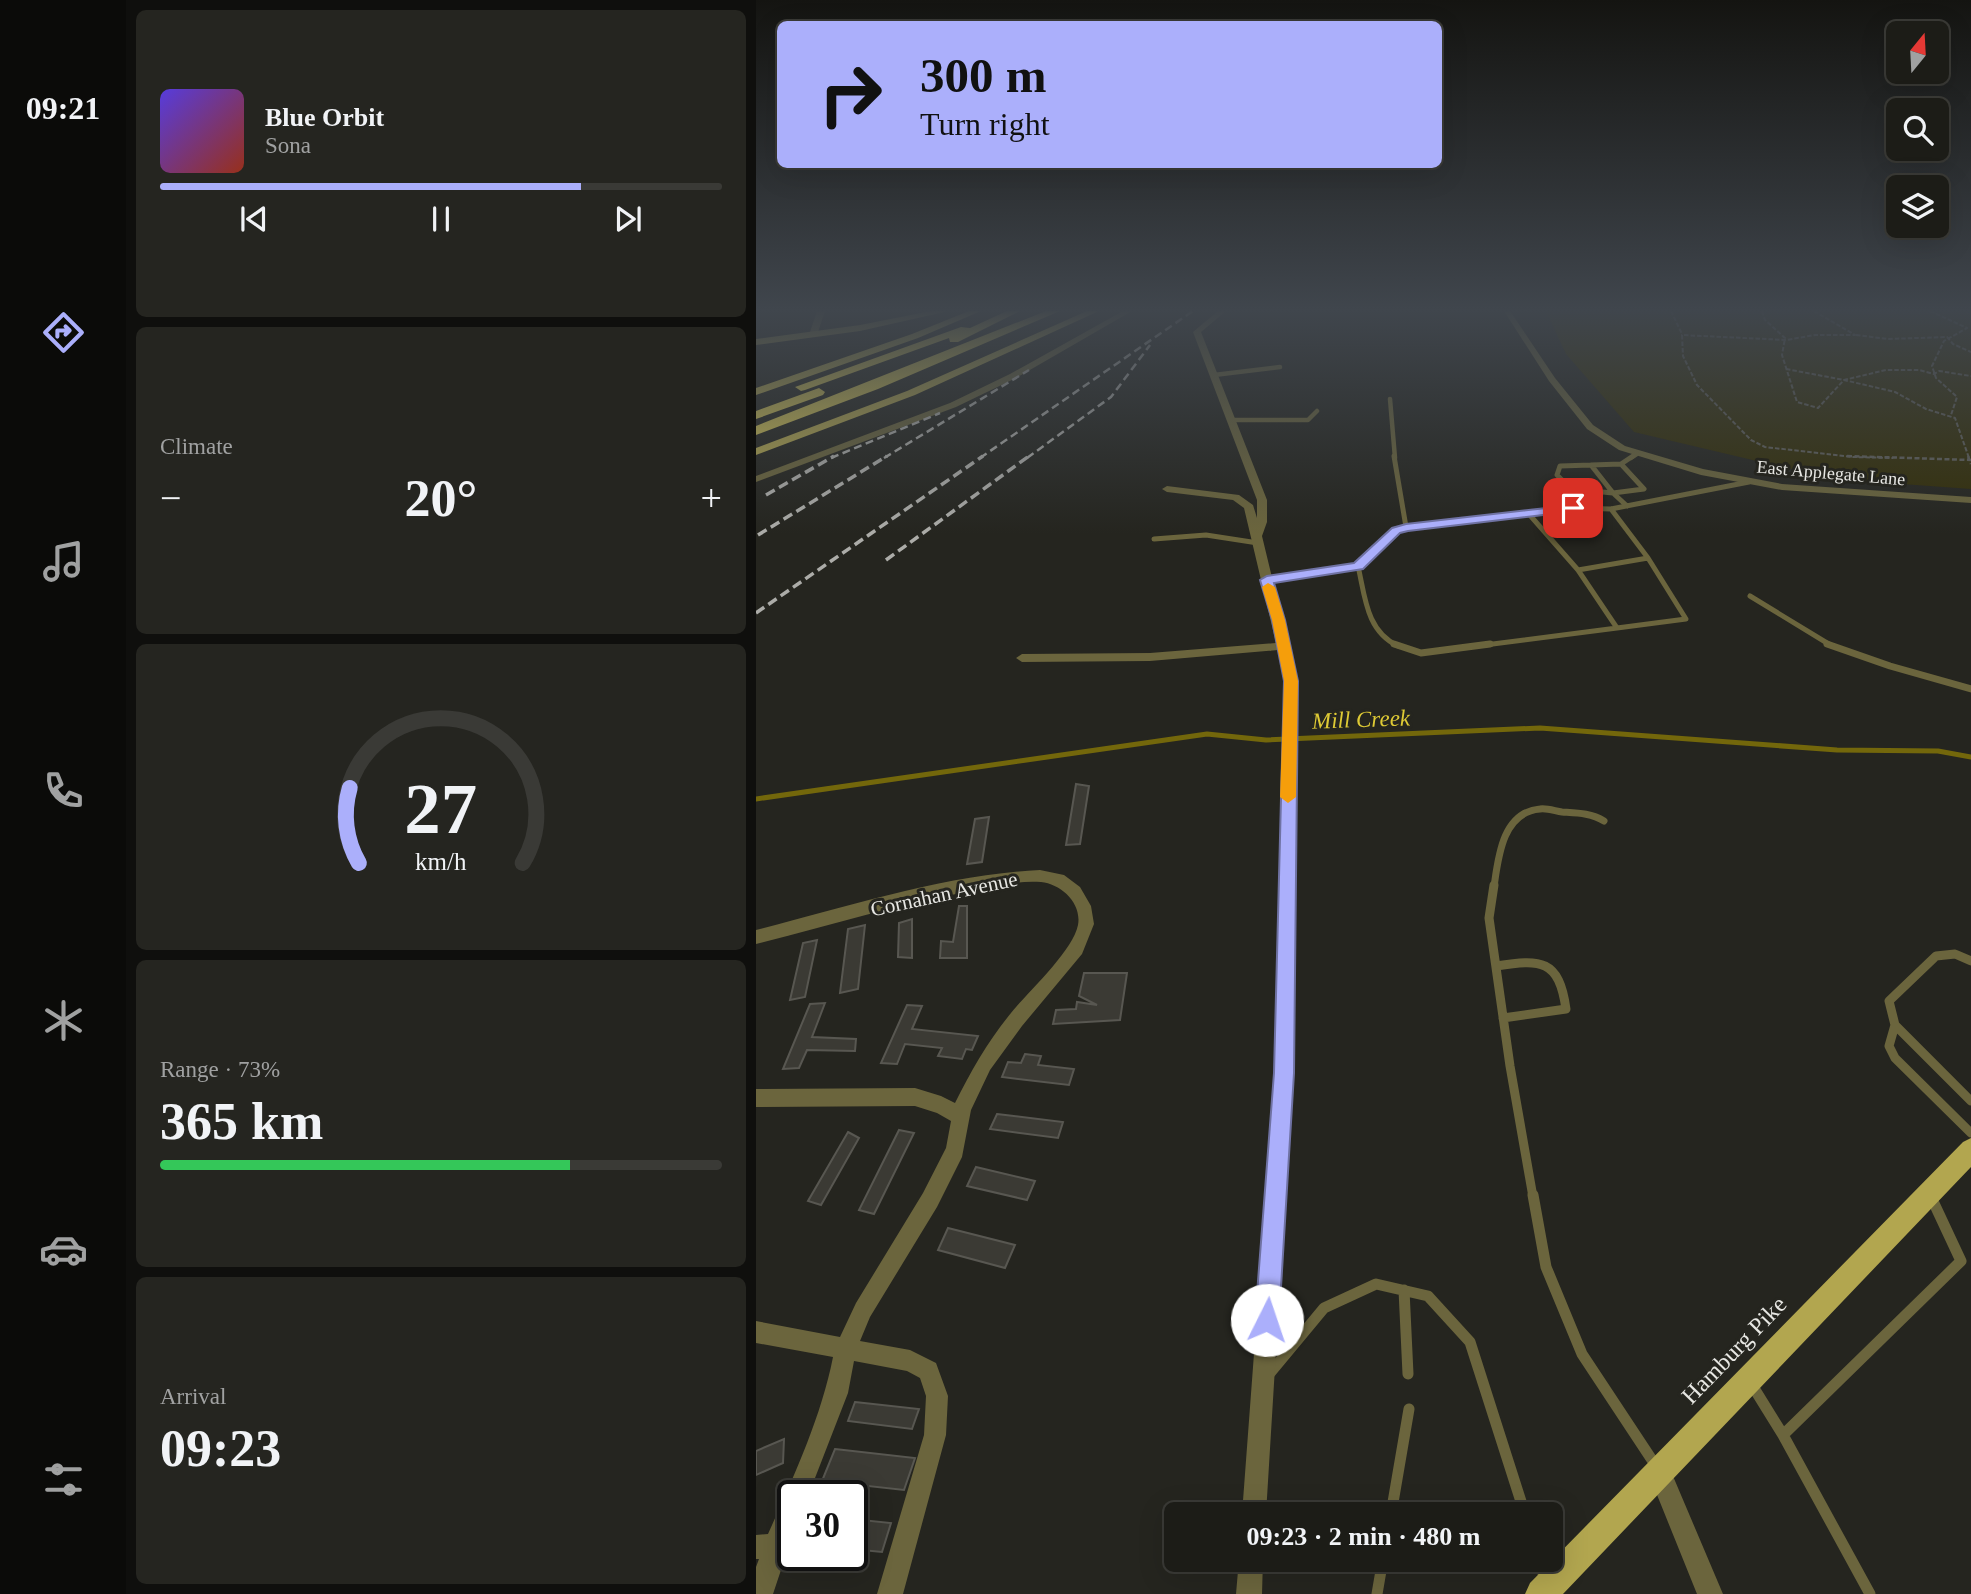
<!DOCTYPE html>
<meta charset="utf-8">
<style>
:root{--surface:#1c1c17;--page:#252520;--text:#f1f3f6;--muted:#a0a1a1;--line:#3a3a36;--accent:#abaffb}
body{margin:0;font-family:"Times New Roman",serif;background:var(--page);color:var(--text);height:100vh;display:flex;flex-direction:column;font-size:26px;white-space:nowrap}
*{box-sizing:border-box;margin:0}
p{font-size:23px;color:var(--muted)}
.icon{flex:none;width:38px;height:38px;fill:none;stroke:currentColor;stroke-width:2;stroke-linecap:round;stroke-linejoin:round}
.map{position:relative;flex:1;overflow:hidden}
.panel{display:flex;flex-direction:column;gap:10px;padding:10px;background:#0f0f0d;width:630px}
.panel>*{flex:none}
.banner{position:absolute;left:21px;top:21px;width:665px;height:147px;border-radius:10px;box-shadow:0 7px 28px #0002,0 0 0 2px var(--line);background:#abaffb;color:#111;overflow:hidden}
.needle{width:46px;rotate:18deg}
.fabs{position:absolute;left:1130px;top:21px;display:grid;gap:14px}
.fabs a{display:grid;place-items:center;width:63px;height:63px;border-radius:10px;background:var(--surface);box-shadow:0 7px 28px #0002,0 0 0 2px var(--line);font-size:35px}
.speed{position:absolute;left:21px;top:1480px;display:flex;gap:14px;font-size:35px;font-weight:700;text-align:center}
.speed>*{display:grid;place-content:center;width:91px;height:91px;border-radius:50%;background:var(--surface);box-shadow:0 7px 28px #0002,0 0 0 2px var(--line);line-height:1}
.speed .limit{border:4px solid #111;border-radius:10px;background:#fff;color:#111}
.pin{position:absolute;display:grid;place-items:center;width:60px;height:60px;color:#fff;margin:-30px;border-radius:14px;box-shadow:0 4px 10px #0006}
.me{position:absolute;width:77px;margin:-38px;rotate:4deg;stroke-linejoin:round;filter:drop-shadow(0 0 5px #0008)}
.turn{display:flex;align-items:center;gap:24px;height:147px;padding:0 28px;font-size:32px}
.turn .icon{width:91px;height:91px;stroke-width:2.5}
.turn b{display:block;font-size:49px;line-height:60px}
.big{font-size:52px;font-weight:700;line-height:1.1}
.panel .card{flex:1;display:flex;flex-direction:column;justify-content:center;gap:10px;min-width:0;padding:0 24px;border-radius:10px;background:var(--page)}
.panel .dial{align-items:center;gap:0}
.dial svg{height:182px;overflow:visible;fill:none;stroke:var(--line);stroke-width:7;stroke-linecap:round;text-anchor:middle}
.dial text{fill:var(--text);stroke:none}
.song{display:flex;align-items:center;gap:21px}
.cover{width:84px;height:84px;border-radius:10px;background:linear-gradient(135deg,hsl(250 70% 55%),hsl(10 70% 35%))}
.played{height:7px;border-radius:4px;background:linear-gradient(90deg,var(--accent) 75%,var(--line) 75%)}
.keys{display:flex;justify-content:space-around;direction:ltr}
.heat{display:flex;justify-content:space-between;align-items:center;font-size:38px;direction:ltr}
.charge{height:10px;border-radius:5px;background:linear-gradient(90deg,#34c759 73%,var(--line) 0)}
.trip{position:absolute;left:408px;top:1502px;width:399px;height:70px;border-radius:10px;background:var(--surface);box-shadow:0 7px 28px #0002,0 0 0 2px var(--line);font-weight:700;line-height:70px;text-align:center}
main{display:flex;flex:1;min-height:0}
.tab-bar{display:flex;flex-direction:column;width:126px;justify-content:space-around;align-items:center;background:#0b0b09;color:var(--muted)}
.tab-bar .icon{width:49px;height:49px}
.tab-bar .on{color:var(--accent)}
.tab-bar b{font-size:32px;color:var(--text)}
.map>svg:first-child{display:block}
.green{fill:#342f08}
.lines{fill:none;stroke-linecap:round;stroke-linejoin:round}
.stream{stroke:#73670b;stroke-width:5}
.building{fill:#3b3a34;stroke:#585751;stroke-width:2}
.path-far1{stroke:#61615c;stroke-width:2;stroke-dasharray:4.5 2;stroke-linecap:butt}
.path{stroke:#61615c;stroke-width:2.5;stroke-dasharray:5 2.5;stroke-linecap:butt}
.lane-far4{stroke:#6b653d;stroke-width:4.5}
.lane-far3{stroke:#6b653d;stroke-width:5}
.lane-far2{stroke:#6b653d;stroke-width:7}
.lane-far1{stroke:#6b653d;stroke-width:9}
.lane{stroke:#6b653d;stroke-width:11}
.street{fill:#6b653d;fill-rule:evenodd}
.secondary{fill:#938a48;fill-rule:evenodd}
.primary{fill:#b2a64f;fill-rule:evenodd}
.highway{fill:#cebf54;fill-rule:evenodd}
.rail-far1{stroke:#acaca8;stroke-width:2.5;stroke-dasharray:8 4.5;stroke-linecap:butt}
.rail{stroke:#acaca8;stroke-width:3.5;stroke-dasharray:10 5;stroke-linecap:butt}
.route{fill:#abaffb;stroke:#6f72a3;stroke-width:2}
.slow{fill:#f59e0b}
.labels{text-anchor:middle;stroke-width:6;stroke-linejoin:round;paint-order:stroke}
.far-street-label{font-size:18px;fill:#e7e7e3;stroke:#25251f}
.street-label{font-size:21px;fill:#e7e7e3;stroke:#25251f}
.water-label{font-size:23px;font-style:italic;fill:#deca35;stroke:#25251f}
.near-street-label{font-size:24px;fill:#e7e7e3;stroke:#25251f}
</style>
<main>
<nav class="tab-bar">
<b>09:21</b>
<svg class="icon on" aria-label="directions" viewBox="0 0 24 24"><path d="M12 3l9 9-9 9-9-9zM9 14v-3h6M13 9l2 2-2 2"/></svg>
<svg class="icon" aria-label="music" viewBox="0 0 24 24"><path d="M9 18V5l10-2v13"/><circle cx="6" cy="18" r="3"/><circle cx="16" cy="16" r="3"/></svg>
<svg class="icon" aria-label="phone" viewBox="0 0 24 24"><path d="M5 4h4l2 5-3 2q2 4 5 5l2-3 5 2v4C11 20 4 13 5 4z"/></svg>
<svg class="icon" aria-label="climate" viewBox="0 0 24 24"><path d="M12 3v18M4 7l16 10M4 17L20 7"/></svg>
<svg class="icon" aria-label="car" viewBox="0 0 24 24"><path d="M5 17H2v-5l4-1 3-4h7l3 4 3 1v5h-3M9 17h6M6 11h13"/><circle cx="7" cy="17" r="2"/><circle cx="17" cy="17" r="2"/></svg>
<svg class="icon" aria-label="filters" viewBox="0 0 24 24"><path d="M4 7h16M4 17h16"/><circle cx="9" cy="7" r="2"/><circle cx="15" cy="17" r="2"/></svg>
</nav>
<section class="panel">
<div class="card">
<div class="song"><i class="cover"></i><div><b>Blue Orbit</b><p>Sona</p></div></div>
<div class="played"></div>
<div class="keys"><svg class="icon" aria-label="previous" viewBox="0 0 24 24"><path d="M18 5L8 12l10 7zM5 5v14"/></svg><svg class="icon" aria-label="pause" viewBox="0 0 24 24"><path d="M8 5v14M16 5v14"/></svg><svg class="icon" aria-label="next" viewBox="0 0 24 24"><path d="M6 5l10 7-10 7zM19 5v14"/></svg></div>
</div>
<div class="card"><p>Climate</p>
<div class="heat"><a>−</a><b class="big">20°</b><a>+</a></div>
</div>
<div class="card dial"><svg viewBox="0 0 100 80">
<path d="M14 69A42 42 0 1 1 86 69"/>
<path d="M14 69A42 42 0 0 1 10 36" stroke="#abaffb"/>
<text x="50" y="56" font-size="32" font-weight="700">27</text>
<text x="50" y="72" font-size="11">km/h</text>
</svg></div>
<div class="card"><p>Range · 73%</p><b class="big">365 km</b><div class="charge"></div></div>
<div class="card"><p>Arrival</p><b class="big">09:23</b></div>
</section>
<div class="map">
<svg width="1215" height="1594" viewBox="0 0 1215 1594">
<rect width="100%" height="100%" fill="#25251f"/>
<!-- green -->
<path class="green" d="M790,311H1215V489L1077,479L878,432L810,354Z"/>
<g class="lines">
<!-- stream -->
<path class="stream" d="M0,799L451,734L510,740L784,728L1081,750L1182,751L1215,757"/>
</g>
<!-- building -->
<path class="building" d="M320,784L333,786L324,844L310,845Z
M233,817L226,862L211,864L219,819Z
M203,906H211V958H184L185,941L197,942Z
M156,919V958L142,957L143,923Z
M109,925L102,989L84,993L92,929Z
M61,940L49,997L34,1000L47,943Z
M328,973H371L364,1020L297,1024L300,1010L320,1009L321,1002L341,1005L323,996Z
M69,1003L56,1037L100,1039L99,1051L51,1050L43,1068L27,1069L54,1004Z
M151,1005L166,1006L156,1029L222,1036L216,1050L210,1049L206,1059L182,1056L186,1048L149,1044L141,1064L125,1063Z
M269,1054L285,1056L282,1065L318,1069L313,1085L246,1077L252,1062L265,1063Z
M241,1114L307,1122L302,1138L234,1129Z
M143,1130L158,1133L118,1214L103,1210Z
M92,1132L103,1138L65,1205L52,1201Z
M220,1167L279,1181L271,1200L211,1186Z
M192,1228L259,1245L249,1268L182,1250Z
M99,1402L163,1409L156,1429L92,1421Z
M28,1439L27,1463L0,1475V1451Z
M79,1449L159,1458L148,1490L66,1481Z
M96,1519L135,1523L126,1552L96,1549Z"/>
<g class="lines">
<!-- path-far1 -->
<path class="path-far1" d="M915,311L926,334
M1006,311L1009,320L1029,338L1026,355L1041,402L1062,408L1088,380L1139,392L1170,409L1199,418L1213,458
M1058,311L1099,335H1059L1030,340L926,335L927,356L941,385L995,440L1009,447L1097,457L1137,458
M1174,311L1211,328L1188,341L1176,366L1180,378L1201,397L1195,415
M1100,335L1132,339L1191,337L1197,344L1215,352
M1030,369L1088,380L1130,370H1163L1178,374L1183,371L1215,376"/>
<!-- path -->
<path class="path" d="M1091,456L1215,460
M1212,456L1215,464"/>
<!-- lane-far4 -->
<path class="lane-far4" d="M458,375L524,367
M634,399L639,458
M475,420H552L561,411
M875,458L881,454"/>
<!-- lane-far3 -->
<path class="lane-far3" d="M638,456L650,527
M865,464L888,489L857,493L835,465Z
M865,464L877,456
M835,465L804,466L801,475L815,489L857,493L871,506
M772,513L822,570L892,558L855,509
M398,539L450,535L502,543
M602,566C609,596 610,631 642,646
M822,570L861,628L930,619L892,558
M511,580L602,566L640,531L650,527L817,508L855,509L993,482
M994,596L1076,646
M721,646L861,628"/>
<!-- lane-far2 -->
<path class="lane-far2" d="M638,644L665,653L734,644
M1071,644L1134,666L1215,689
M738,887C742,859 746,812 784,809C791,808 799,811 806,812C821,813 835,813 848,821"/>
<!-- lane-far1 -->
<path class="lane-far1" d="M738,885L733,918L754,1066L777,1197
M1215,961L1199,954L1180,956L1133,1001L1139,1025L1215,1101
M740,966C785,959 803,959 810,1009L747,1018
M1139,1025L1133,1046L1139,1058L1215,1133"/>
<!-- lane -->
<path class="lane" d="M777,1195L790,1267L826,1354L900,1466
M648,1290L652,1374
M514,1373L568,1308L620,1284L672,1296L714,1342L769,1514
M996,1385L1027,1435L1114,1594
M1027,1435L1205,1261L1176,1199
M635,1514L653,1409
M783,1559L788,1577
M621,1594L627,1559"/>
<!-- street -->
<path class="street" d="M61,311H69L61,335L57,337L53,335Z
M367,311H376L260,378L200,407L0,482V476L194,403L254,374Z
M462,311H470L445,332L511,500V522L506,536L541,681L537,1073L510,1514H486L519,1073L529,681L522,650L394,661L266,662L260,658L266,654L394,653L520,643L488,508L477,500L411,492L406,489L411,486L483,495L497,505L501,518V500L437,332Z
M748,311H754L799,378L837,425L869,446L947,469L1026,484L1215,497V503L1026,490L945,475L863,450L831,429L793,381Z
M284,870L308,875L324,887L335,906L338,924L326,954L266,1026L234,1070L215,1110L206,1157L181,1207L114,1317L104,1341L154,1350L180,1363L192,1396L190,1435L147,1594H121L168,1435L170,1396L164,1378L151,1371L98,1361L92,1393L52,1496H37V1534L17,1594H0V1567L3,1559H0V1535L12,1534C37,1478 65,1418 77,1357L0,1343V1321L84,1337L100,1303L167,1193L190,1148L195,1121L181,1113L159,1106L0,1107V1089L159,1088L185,1096L199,1103C215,1071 232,1041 255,1013C272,992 317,951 322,925C326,903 305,884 285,882C262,880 238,887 216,891C143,904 72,926 0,944V930C90,907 191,874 284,870Z
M903,1458L911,1462L967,1594H941L891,1470L895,1462Z
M483,1559H507L506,1594H480Z"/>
<!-- secondary -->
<path class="secondary" d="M175,311H193L104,331L0,345V339L104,325Z"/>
<!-- primary -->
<path class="primary" d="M213,311H225L162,338L0,395V388L156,334Z
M331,311H343L159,395L0,455V448L151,391Z
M1215,1138V1167L807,1594H769L774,1583L1207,1142Z"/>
<!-- highway -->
<path class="highway" d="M251,311H264L202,342H194L193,338L49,390L45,391L39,387L205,327L214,328Z
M290,311H304L122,389L0,435V426Z
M63,388L69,392L67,395L0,419V411Z"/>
<!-- rail-far1 -->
<path class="rail-far1" d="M75,458L184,413
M128,458L273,370
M224,458L437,311
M271,458L355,397L394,345"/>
<!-- rail -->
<path class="rail" d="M10,495L78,456
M2,535L131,456
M130,560L273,456
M0,613L227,456"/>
</g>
<!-- sky -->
<linearGradient id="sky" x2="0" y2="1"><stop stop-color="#141411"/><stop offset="0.58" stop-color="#40464d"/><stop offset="1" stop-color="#40464d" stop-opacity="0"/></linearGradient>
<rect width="1215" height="534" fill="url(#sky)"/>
<!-- route -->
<path class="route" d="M817,505L821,506V511L652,531L644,533L607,569L518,583L529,620L542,681L538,1073L523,1320L519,1328L511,1332L502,1328L499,1320L518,1073L528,681L516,620L504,580L511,576L598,563L636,528L650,524Z"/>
<!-- slow -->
<path class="slow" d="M512,583L519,587L529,620L542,681L540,797L532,803L524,797L528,681L516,620L506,587Z"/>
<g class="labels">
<!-- far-street labels -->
<g class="far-street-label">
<text transform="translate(1075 473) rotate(5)" y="6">East Applegate Lane</text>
</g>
<!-- street labels -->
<g class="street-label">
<text transform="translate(188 894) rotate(-12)" y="7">Cornahan Avenue</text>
</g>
<!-- water labels -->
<g class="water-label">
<text transform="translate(605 719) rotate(-2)" y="8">Mill Creek</text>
</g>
<!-- near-street labels -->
<g class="near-street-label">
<text transform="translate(978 1350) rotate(-46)" y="8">Hamburg Pike</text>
</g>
</g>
</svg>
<div class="fabs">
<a><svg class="needle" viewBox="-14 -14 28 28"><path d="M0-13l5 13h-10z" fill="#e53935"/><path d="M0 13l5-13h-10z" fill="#a0a1a1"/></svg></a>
<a><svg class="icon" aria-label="search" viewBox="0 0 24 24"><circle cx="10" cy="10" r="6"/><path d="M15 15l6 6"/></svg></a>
<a><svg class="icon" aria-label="layers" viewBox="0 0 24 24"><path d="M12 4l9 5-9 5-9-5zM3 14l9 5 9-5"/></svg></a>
</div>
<div class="speed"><div class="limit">30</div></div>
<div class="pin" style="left:817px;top:508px;background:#d93025"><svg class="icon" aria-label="arrive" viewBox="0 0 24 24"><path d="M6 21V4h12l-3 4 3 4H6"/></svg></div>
<svg class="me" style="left:511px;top:1320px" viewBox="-20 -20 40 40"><circle r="19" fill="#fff"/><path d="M0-13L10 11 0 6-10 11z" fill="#abaffb"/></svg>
<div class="trip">09:23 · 2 min · 480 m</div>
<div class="banner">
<div class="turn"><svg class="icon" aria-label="right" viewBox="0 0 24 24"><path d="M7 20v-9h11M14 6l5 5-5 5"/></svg><div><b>300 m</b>Turn right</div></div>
</div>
</div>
</main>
